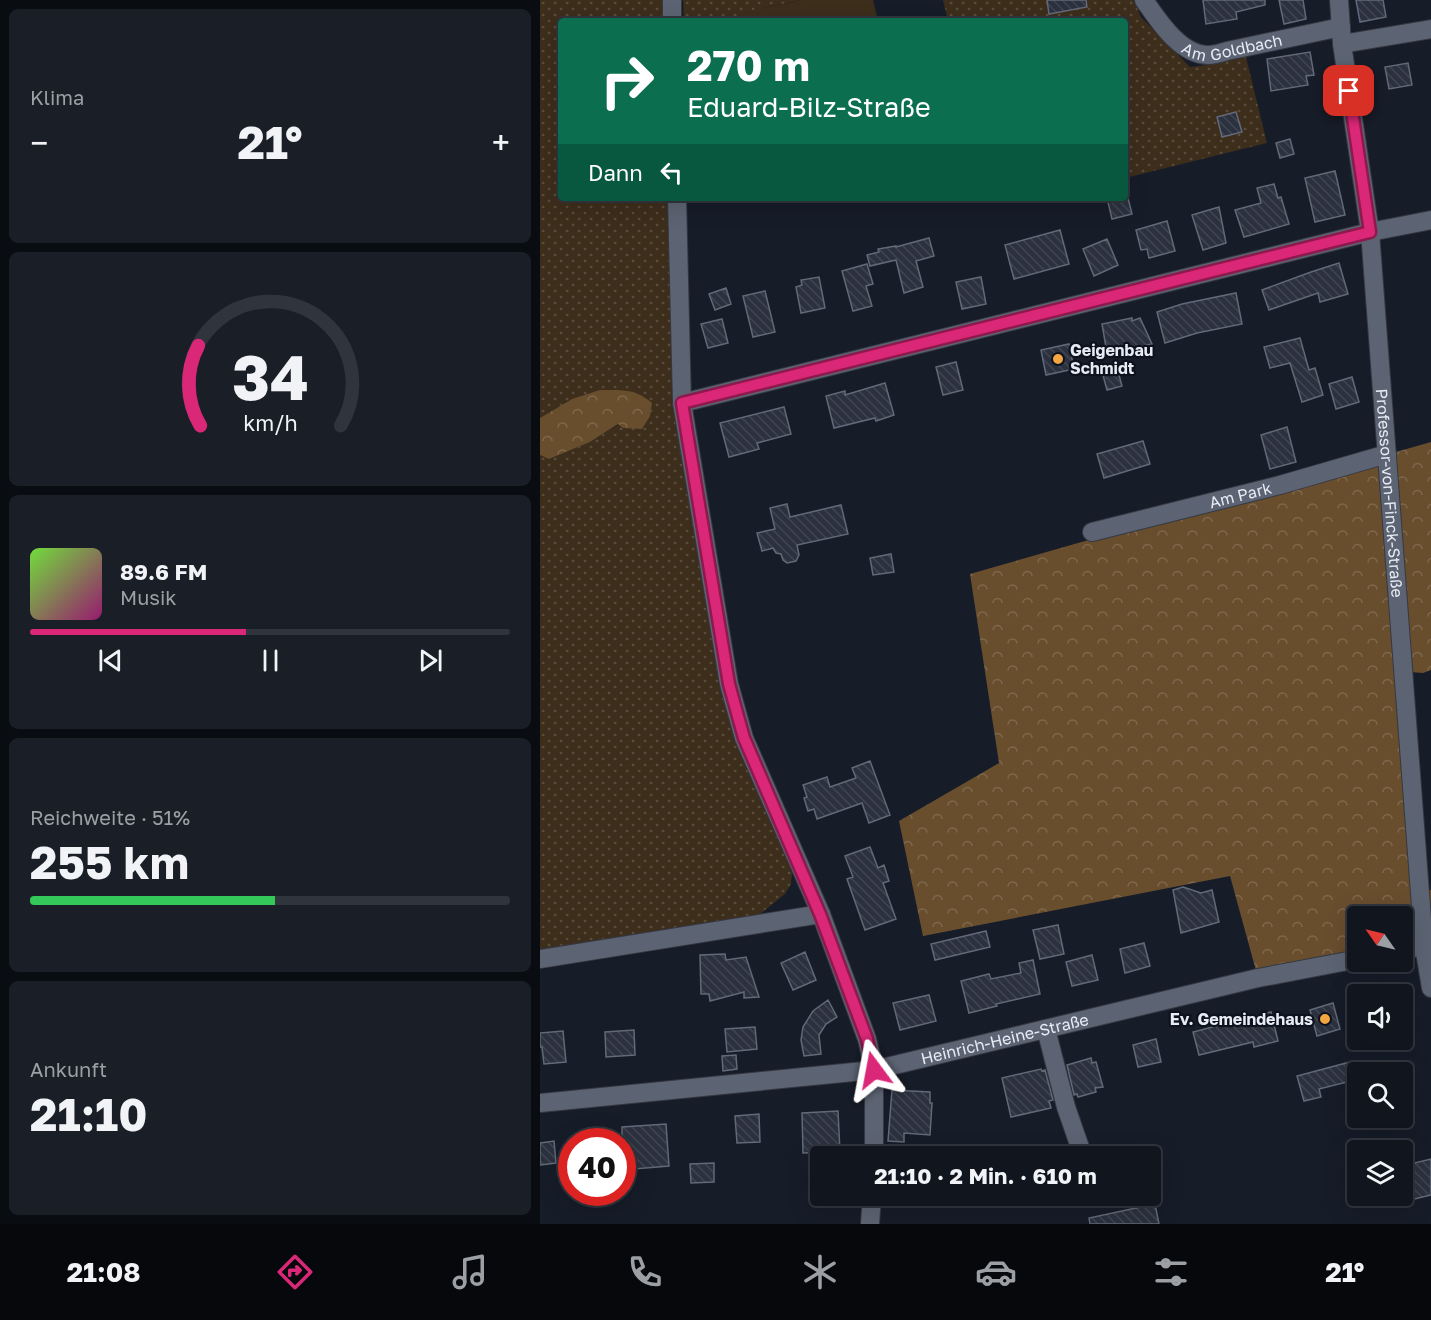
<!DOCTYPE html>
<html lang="de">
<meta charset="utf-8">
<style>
:root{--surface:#10151e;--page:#191e27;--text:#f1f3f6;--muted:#9c9fa4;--line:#30343c;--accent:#db2777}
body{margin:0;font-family:"Golos Text",sans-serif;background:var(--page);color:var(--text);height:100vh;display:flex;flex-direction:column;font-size:22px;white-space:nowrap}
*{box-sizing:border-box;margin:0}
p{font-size:20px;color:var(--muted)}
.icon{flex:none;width:33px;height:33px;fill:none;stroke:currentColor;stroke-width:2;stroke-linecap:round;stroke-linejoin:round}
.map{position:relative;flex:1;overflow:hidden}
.sheet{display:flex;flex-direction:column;gap:9px;padding:9px;background:#090c10;width:540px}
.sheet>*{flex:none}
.hud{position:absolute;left:18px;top:18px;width:570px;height:183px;border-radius:6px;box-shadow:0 6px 24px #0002,0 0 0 2px var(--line);background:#0b6e4f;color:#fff;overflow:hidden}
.needle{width:39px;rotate:304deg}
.fabs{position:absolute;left:807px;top:906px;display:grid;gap:12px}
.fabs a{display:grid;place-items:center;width:66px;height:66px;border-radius:6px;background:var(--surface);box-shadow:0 6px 24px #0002,0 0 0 2px var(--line);font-size:30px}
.speed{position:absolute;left:18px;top:1128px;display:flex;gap:12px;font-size:30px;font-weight:700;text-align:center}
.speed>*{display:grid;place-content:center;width:78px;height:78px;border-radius:50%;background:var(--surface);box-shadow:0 6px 24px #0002,0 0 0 2px var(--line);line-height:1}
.speed .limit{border:9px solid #d22;background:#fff;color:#111}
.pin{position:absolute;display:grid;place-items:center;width:51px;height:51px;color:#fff;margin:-26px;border-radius:12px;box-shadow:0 3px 9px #0006}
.me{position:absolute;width:66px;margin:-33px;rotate:347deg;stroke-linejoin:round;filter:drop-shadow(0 0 4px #0008)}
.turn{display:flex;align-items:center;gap:21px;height:126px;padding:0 30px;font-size:27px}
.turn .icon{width:78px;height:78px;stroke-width:2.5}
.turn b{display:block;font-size:42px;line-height:51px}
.then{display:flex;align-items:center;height:57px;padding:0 30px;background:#0003;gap:12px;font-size:22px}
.big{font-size:45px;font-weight:700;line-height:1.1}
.sheet .card{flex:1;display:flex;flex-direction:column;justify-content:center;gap:9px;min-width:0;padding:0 21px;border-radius:9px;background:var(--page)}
.sheet .dial{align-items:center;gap:0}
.dial svg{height:156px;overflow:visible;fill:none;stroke:var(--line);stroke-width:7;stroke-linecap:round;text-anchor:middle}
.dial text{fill:var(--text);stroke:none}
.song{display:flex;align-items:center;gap:18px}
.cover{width:72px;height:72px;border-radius:9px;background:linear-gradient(135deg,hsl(100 70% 55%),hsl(320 70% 35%))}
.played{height:6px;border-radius:3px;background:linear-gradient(90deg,var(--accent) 45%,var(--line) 45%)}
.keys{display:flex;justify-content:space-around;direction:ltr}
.heat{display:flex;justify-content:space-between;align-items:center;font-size:33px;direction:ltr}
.charge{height:9px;border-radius:4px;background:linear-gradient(90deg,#34c759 51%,var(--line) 0)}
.trip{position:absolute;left:270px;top:1146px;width:351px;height:60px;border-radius:6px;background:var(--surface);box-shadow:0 6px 24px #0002,0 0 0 2px var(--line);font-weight:700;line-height:60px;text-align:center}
.tabs{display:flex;height:96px;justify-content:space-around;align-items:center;background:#06080c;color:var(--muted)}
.tabs .icon{width:42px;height:42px}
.tabs .active{color:var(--accent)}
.tabs b{font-size:27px;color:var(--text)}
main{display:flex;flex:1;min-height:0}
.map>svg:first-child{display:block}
.green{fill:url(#green-dots)}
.forest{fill:url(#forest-crowns)}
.pitch{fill:#3d2d1b}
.building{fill:url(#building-back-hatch);stroke:#626978;stroke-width:1.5}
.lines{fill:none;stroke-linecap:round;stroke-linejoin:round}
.minor-casing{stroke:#353842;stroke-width:20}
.minor{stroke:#5c6372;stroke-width:18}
.route-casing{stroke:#8e194d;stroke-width:15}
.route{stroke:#db2777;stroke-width:10}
.poi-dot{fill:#f3a542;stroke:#0d131e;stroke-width:2}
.labels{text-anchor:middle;stroke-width:4.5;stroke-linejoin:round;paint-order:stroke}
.street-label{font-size:16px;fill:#e7ebf4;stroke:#0d131e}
.poi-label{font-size:16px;font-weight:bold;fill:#e7ebf4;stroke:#0d131e;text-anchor:start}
</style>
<main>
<section class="sheet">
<div class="card"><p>Klima</p>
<div class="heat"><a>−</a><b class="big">21°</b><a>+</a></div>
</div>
<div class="card dial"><svg viewBox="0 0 100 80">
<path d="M14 69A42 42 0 1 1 86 69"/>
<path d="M14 69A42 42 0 0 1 13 28" stroke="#db2777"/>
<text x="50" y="56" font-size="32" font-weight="700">34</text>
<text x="50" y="72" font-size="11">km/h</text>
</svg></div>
<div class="card">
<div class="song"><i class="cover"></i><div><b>89.6 FM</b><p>Musik</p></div></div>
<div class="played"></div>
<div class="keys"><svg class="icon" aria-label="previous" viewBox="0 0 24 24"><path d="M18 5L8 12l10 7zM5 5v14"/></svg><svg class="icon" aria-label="pause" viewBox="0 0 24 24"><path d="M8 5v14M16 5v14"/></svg><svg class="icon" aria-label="next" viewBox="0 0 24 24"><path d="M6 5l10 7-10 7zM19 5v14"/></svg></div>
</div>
<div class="card"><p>Reichweite · 51%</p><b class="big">255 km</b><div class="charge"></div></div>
<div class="card"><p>Ankunft</p><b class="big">21:10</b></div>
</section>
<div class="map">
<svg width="891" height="1224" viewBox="0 0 891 1224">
<defs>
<pattern id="green-dots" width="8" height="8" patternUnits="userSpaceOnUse" patternTransform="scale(1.5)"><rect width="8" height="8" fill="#3d2d1b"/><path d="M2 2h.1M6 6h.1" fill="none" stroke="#594c3d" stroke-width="1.8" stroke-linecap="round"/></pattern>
<pattern id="forest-crowns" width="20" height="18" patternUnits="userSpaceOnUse" patternTransform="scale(1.5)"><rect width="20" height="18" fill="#694e2e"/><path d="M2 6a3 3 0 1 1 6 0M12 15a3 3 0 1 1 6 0" fill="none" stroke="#7e684d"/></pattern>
<pattern id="building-back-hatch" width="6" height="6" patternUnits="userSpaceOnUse" patternTransform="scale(1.5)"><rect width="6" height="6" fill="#2b313e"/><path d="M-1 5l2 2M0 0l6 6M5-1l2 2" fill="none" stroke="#404551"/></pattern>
</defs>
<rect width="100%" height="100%" fill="#161c28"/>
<!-- green -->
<path class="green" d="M0,0H125V21H21V198H130L171,606L241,844L252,873L251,884L245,894L214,919L0,958V455L9,459L50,442L79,424L102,429L32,399L0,418Z
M143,0H261L205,12L206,21H144Z
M403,0H594L601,17L650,67L667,65L705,53L727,143L585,178V21H408Z"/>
<!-- forest -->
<path class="forest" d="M60,390C81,390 95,388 112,403L110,416L102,429L83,428L78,424L50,442L9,459L0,455V418L32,399Z
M891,442V670L883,673L870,672L883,888L891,890V988L884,946L863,950L862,916H818L817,959L718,978L690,876L383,936L359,821L459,763L430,574Z"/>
<!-- pitch -->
<path class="pitch" d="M261,0H333L338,21H206L204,12Z"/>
<!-- building -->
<path class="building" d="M507,0H546L547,7L509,14Z
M663,0H725V5L696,12L697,19L666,24Z
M739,0H763L766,19L744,24Z
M816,0H843L846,17L820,22Z
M770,52L774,75L766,76L768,85L731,91L727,59Z
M868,63L872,85L849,89L845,67Z
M696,112L702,132L682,137L677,117Z
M750,139L754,154L740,158L736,143Z
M795,171L805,215L775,222L765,178Z
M734,184L738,198L741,197L749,224L704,237L695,210L721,203L717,188Z
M567,198H588L592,214L572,219Z
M679,207L686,243L663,250L652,215Z
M627,221L635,251L609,258L607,249L601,250L596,230Z
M520,230L529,264L474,279L465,245Z
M389,238L394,256L376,261L383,287L364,293L356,260L330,266L327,255L339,252L338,249L356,246V247Z
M567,239L578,265L554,276L543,249Z
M799,263L808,294L780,302L778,293L729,310L722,290L771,272Z
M327,264L333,284L326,286L332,306L313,311L302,271Z
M279,277L285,308L261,313L256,287L262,285L261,280Z
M441,277L446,304L422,309L416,282Z
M186,288L191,304L175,310L169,294Z
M225,291L235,332L213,337L203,296Z
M696,293L702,324L657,333L625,343L617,312L642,304Z
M592,318V321L600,318L612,344L567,353L562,324Z
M182,319L188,343L168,348L161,324Z
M760,338L769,370L775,368L783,395L762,402L750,363L730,368L724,347Z
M529,344L534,369L506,375L501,350Z
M416,362L423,390L403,395L396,367Z
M576,364L582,386L567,390L561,368Z
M812,377L819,402L796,409L789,384Z
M345,383L354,415L336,421L335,418L294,428L286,396L305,391V395Z
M244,407L251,434L217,443L219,449L189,457L180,423Z
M747,427L756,462L730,469L721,435Z
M603,441L610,464L564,478L557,454Z
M247,504L250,517L301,505L308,534L257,545L259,555L256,561L247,563L243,560L241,554L236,553L233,548L222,551L217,533L235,529L230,508Z
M351,554L354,572L333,575L330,558Z
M330,761L350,815L329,823L322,803L277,819L274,809L268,811L264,798L267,797L263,785L287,777L290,787L316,778L312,768Z
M330,847L338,868L344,865L349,881L343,883L356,919L325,930L307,879L313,877L305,856Z
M643,887L661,893L672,890L679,922L641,933L633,890Z
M518,925L524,954L500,959L493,930Z
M446,931L450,947L395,960L391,944Z
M604,943L610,966L585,973L580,949Z
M265,952L276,980L253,990L241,963Z
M185,954L186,960L206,957L219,997L204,998V992L170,1001L169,994H161L160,955Z
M552,955L558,980L532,986L526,962Z
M493,960L500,994L456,1004L457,1006L429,1013L421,981L449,974L451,979L481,973L479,963Z
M389,995L396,1021L360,1030L353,1003Z
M288,1000L297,1017L286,1024L279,1035L281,1054L264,1056L261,1040L263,1027L273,1011Z
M793,1003L800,1029L777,1036L770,1010Z
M731,1012L738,1041L714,1047L713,1042L659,1055L653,1032Z
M215,1027L217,1049L187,1052L185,1029Z
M94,1030L95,1055L66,1057L65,1032Z
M23,1031L26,1062L4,1064L2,1047H0V1033Z
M616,1039L621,1062L598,1067L593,1045Z
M196,1055L197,1069L183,1071L182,1056Z
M551,1058L552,1063L556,1062L563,1087L555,1088L556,1092L538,1097L537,1094L534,1095L527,1065Z
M810,1062L815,1080L779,1089L781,1097L764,1101L757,1076Z
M501,1069L502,1071L505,1070L513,1100L509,1101L511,1108L471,1117L462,1078Z
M352,1090L390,1092V1103H392L390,1135L364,1133V1142L348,1141Z
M298,1111L300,1152L263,1153L262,1113Z
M219,1114L220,1142L197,1143L195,1116Z
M126,1124L129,1166L94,1169V1164L82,1165V1127Z
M14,1141L16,1163L0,1165V1143Z
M891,1159V1195L866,1201L862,1184V1166Z
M174,1163V1182L151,1183L150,1164Z
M615,1204L619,1224H550L549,1218Z"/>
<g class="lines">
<defs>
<g id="minor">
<path d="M132,0V21"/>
<path id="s1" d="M604,0C618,20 640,55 668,55C674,55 681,53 687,51L801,27"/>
<path id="s2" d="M799,0L802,44L830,232L884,946L891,988"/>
<path d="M802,44L891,29"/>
<path d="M137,198L142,403L189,684L204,738L281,914L327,1039L334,1070V1156"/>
<path d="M142,403L830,232L891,220"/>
<path id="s3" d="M552,532L740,485L847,454"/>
<path d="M862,950L884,946"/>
<path d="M0,959L281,914"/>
<path d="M506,1029L526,1107L543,1156"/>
<path id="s4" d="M0,1103L334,1070L718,978L818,959"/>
<path d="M557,1196L558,1198"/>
<path d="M330,1224L332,1196"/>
</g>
</defs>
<!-- minor casing -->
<use href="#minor" class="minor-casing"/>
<!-- minor -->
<use href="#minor" class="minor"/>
</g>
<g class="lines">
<defs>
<path id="route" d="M334,1070L327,1039L280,914L204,738L189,684L142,403L830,232L809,91"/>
</defs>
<!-- route casing -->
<use href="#route" class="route-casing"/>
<!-- route -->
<use href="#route" class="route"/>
</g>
<!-- markers -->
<g class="poi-dot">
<circle cx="518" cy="359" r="6"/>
<circle cx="785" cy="1019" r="6"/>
</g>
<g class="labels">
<!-- street labels -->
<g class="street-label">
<text dy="6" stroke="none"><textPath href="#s1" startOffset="112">Am Goldbach</textPath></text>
<text dy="6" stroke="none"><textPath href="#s2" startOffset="496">Professor-von-Finck-Straße</textPath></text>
<text dy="6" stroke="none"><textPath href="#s3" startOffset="153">Am Park</textPath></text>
<text dy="6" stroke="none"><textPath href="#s4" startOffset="470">Heinrich-Heine-Straße</textPath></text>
</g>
<!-- poi labels -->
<g class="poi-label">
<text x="530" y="356">Geigenbau<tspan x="530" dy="18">Schmidt</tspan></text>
<text x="773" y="1025" text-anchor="end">Ev. Gemeindehaus</text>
</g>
</g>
</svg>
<div class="fabs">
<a><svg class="needle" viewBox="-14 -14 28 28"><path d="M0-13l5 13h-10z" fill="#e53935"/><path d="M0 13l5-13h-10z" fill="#9c9fa4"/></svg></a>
<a><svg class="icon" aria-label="sound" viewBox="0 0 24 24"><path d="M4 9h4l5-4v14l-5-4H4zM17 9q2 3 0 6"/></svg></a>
<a><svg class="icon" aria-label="search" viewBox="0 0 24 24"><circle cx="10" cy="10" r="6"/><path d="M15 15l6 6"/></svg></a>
<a><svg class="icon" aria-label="layers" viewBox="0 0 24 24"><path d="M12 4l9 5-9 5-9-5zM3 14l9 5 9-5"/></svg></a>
</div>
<div class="speed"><div class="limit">40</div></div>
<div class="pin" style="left:809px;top:91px;background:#d93025"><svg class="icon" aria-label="arrive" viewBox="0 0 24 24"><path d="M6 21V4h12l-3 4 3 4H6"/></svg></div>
<svg class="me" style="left:334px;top:1070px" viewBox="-20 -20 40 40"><path d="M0-17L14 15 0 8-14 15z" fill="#db2777" stroke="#fff" stroke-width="4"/></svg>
<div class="trip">21:10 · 2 Min. · 610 m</div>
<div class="hud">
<div class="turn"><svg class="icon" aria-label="right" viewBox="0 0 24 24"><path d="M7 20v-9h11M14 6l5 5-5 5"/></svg><div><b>270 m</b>Eduard-Bilz-Straße</div></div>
<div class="then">Dann<svg class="icon" aria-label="left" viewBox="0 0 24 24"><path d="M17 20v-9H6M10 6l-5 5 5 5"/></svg></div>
</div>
</div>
</main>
<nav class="tabs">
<b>21:08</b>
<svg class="icon active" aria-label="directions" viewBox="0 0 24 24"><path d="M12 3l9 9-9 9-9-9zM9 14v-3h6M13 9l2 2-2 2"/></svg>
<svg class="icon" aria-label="music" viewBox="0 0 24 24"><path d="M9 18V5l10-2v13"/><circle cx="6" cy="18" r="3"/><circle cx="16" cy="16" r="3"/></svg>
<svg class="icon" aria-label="phone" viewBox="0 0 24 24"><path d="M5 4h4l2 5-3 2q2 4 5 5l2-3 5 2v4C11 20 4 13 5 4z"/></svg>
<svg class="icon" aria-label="climate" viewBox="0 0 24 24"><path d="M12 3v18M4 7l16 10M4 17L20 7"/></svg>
<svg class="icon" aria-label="car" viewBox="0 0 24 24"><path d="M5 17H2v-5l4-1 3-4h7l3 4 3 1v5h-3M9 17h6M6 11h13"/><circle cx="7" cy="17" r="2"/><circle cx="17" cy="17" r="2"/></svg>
<svg class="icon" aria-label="filters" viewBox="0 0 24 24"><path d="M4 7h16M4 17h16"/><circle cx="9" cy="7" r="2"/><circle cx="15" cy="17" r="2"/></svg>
<b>21°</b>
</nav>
